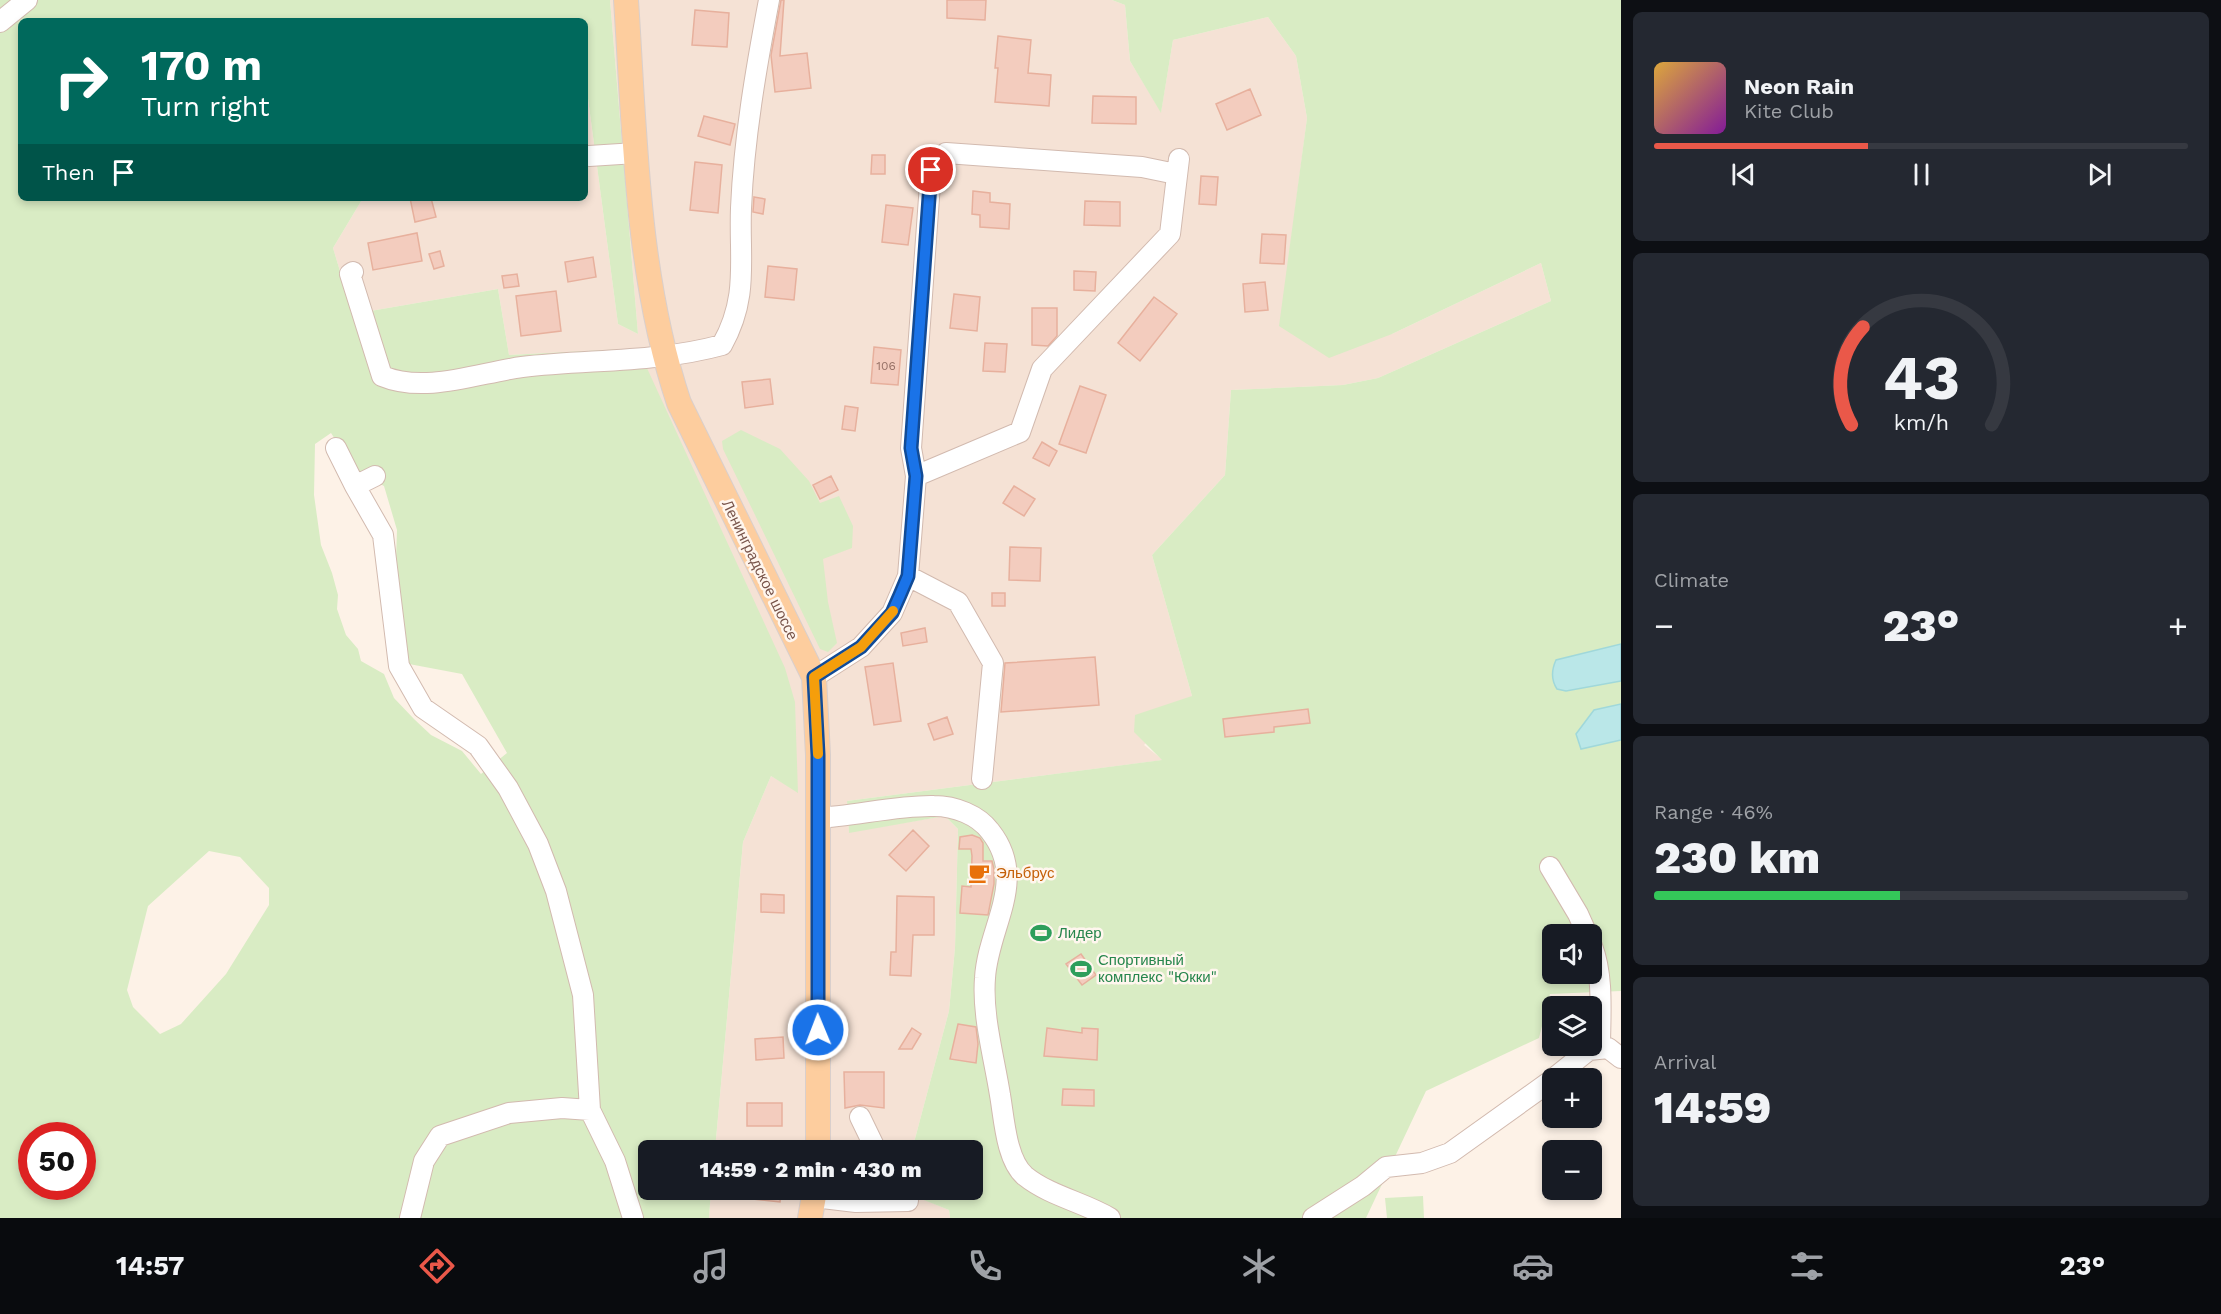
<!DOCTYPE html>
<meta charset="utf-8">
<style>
:root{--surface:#171b24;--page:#242831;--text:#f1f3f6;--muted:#9ea1a6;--line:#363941;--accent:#ea5849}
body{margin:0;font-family:"Work Sans",sans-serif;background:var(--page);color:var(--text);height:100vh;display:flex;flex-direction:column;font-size:22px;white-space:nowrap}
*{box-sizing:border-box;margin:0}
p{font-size:20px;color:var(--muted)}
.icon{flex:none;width:33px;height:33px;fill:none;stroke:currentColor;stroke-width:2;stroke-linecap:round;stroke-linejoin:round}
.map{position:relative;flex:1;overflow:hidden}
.drawer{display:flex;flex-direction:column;gap:12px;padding:12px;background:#0d0f14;width:600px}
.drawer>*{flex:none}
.banner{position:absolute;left:18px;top:18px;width:570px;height:183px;border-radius:9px;box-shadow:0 3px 9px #0003;background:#00695c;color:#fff;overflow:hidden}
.tools{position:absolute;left:1542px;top:924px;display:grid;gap:12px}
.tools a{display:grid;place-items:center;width:60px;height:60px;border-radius:9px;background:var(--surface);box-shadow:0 3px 9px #0003;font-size:30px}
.speed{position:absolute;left:18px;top:1122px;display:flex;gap:12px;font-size:30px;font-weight:700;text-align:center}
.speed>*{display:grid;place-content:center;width:78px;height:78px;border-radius:50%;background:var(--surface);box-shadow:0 3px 9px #0003;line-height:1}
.speed .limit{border:9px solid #d22;background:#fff;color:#111}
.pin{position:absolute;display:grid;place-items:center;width:51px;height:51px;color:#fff;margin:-26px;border:3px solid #fff;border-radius:50%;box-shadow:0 2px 6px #0007}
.me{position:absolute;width:66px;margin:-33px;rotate:359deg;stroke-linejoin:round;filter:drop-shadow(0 0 4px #0008)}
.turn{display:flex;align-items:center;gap:21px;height:126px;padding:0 24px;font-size:27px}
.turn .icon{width:78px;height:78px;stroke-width:2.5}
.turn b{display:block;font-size:42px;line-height:51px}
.then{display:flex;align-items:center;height:57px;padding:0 24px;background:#0003;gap:12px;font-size:22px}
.big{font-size:45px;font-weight:800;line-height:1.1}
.drawer .tile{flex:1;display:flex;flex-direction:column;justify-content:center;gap:9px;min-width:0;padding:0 21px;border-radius:9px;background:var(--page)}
.drawer .dial{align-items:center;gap:0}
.dial svg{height:156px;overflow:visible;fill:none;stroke:var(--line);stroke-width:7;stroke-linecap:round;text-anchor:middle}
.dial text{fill:var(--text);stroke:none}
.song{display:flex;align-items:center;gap:18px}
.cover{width:72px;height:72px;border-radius:9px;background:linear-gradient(135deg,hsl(40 70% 55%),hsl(290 70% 35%))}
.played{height:6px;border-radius:3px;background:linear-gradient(90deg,var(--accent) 40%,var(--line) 40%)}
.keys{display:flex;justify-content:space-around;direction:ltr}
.heat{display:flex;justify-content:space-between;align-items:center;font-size:33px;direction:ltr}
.charge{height:9px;border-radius:4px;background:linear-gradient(90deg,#34c759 46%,var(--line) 0)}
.trip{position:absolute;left:638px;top:1140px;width:345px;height:60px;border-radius:9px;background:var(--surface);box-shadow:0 3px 9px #0003;font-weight:800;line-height:60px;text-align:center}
.dock{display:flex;height:96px;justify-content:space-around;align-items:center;background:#090b0e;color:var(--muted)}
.dock .icon{width:42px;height:42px}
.dock .current{color:var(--accent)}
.dock b{font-size:27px;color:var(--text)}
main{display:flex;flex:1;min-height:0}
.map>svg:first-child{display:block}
.residential{fill:#f5e2d5}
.green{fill:#d9ecc4;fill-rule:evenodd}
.water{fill:#bae7e8;stroke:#a0d8da;stroke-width:1.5}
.building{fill:#f3ccbe;stroke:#e7b09d;stroke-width:1.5}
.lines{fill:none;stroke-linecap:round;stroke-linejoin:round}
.minor-casing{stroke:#d2baaf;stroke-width:22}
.major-casing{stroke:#d9cfcc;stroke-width:26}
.minor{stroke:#fff;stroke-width:20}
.major{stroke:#fdcd9e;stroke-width:24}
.route-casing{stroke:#114b97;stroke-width:15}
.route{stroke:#1a73e8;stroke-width:10}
.slow{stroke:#f59e0b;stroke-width:10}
.labels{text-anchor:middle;stroke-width:5;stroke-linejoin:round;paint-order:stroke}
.number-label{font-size:12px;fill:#977267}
.street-label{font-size:15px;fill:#78544a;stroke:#fff6ee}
.food-label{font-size:15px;fill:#c56008;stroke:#fff6ee;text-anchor:start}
.leisure-label{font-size:15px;fill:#27864d;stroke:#fff6ee;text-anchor:start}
</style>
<main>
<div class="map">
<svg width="1621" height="1218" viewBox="0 0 1621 1218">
<rect width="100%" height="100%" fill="#fdf2e7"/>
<!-- residential -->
<path class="residential" d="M610,0H1112L1125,5L1130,61L1161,112L1173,40L1268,17L1296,56L1307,118L1280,326L1392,334L1541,263L1551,301L1378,378L1343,385L1231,390L1225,475L1152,555L1192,696L1144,745L1163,760L847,801L849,832L945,816L958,829L955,948L949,1011L912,1150H715L743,842L771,776L798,792L625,349L509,355L498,289L353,314L333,248L363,198H585V76L618,324L638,334Z
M711,1190H901L949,1210L950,1218H709Z"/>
<!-- green -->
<path class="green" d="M0,0H610L638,334L618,324L585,76V21H21V198H363L333,248L353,314L498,289L509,355L625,349L646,366L785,668L795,702L798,793L771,776L743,842L715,1150H648V1190H711L709,1218H0ZM331,433L357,472L384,486L397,530L395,590L409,664L462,674L507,753L481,774L462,751L431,735L414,719L394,698L384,674L361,661L358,649L346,635L337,609L338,595L332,573L321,545L314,495L315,444ZM209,851L240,857L269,888V905L226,974L181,1024L160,1034L133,1007L127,990L148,906ZM32,1136H82V1186H32Z
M1112,0H1621V991L1550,994L1539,1038L1426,1091L1366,1218H950L949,1210L901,1191L972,1190V1150H912L949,1011L955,948L958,829L945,816L849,833L847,801L1162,760L1134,732L1135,715L1192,696L1152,555L1225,475L1231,390L1343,385L1378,378L1551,301L1541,263L1392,334L1329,358L1279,326L1307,118L1296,56L1268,17L1173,40L1161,113L1130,61L1125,5ZM1552,934H1592V974H1552Z
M741,430L780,449L809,481L820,503L839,496L853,526L852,548L823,559L828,602L837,643L828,652L820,649L723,449L722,441Z
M1423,1196L1424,1218H1387L1385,1198Z"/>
<!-- water -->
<path class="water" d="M1621,644V681L1566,691L1557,689C1551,680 1551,671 1556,660Z
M1621,704V740L1581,749L1576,734L1594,710Z"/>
<!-- building -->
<path class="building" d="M781,0H784L780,56L807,53L811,88L775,92L771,55Z
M947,0H986L985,20L947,18Z
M695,10L729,13L727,47L692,45Z
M998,36L1031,40L1028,73L1051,75L1049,106L995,102L998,68H995Z
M1250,89L1261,115L1227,130L1216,104Z
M1093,96L1136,97V124L1092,123Z
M704,116L735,124L730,145L698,136Z
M872,155H885V174H871Z
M695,162L722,165L718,213L690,210Z
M1201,176L1218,177L1216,205L1199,204Z
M973,191L990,193V202L1010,204L1009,229L980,227V215L972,214Z
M754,197L765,199L763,214L753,212Z
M410,198H431L436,217L415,222Z
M1085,201L1120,202V226L1084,225Z
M886,205L913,208L908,245L882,242Z
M417,233L422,261L373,270L368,243Z
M1262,234L1286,235L1284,264L1260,263Z
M440,251L444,266L434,269L429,254Z
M593,257L596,277L568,282L565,262Z
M768,266L797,269L794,300L765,297Z
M1074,271L1096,272L1095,291L1074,290Z
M517,274L519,286L504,288L502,276Z
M1265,282L1268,310L1245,312L1243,284Z
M556,291L561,331L521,336L516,296Z
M954,294L980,297L977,331L950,328Z
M1154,297L1177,314L1140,361L1118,343Z
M1032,308H1057V336L1048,346L1032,345Z
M985,343L1007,344L1005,372L983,371Z
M874,347L901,350L898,385L871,383Z
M770,379L773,404L745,408L742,382Z
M1080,386L1106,395L1086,453L1059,444Z
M845,406L858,408L855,431L842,429Z
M1042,442L1057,451L1049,466L1033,458Z
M831,476L838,490L820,499L813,485Z
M1014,486L1035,499L1024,516L1003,503Z
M1010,547L1041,548L1040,581L1009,580Z
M992,593H1005V606H992Z
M925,628L927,642L903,646L901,633Z
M1095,657L1099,705L1001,712L1005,663Z
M893,663L901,721L874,725L865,667Z
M1308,709L1310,723L1274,727V732L1225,737L1223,719Z
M947,717L953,734L934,740L928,724Z
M913,830L929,846L906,871L889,855Z
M972,835L980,838L983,843V861H992L994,869V884L988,915L960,913L962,886L971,887L972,856L971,849H959L960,837Z
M761,894L784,895V913L761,912Z
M897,896L934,897V935H913L911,976L890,975L891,952H896Z
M1081,954L1096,975L1082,985L1066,964Z
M958,1024L976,1027L978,1044L976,1063L950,1059Z
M912,1028L921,1034L912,1049H899Z
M1047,1028L1082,1033V1028L1098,1029L1097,1060L1044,1056Z
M783,1037L784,1058L756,1060L755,1039Z
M844,1072H884V1108L860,1105L845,1108Z
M1063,1089L1094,1090V1106L1062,1105Z
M747,1103H782V1126H747Z
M736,1190H781L780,1202L735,1197Z"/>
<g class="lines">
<defs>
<path id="minor" d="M0,22L27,0
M589,156L636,153
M353,272L350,274L382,376C425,394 478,373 522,367C589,359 656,363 722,345C749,297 739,260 741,208C744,138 756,69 769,0
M336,448L355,486L383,535L399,666L423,708L478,746L508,788L538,844L556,891L583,995L590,1110
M916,476L1020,432L1042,369L1170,234L1179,159
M355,486L375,476
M908,576L958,602L993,663L982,779
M814,677L861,647L892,613L908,576L916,476L911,448L931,170L946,153L1142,167L1176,174
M817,818C855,816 898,805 934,806C955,806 978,815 990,831C1029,880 988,926 985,978C982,1015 994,1057 1000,1095C1004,1117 1006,1160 1025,1176C1050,1196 1083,1202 1110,1218
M1550,867L1578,914L1587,934
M1592,946C1604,977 1600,1016 1600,1049
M1554,1078L1589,1050L1608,1048L1621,1058
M860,1117L876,1150
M814,1197L856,1202L908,1201
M410,1218L424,1161L440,1136L509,1113L562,1108L590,1110L615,1161L633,1218
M1313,1218L1363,1186L1386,1167L1422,1163L1450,1153L1552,1080"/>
<path id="major" d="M626,0C635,135 636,274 679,403L814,677L818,755V1150
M810,1218L815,1190"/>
</defs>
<!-- minor casing -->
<use href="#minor" class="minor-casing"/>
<!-- major casing -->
<use href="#major" class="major-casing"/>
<!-- minor -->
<use href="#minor" class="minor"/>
<!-- major -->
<use href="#major" class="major"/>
</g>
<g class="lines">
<defs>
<path id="route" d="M818,1030V755L814,677L861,647L892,613L900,595L908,576L916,476L911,448L931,170"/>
</defs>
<!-- route casing -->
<use href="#route" class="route-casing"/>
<!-- route -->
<use href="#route" class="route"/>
<!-- slow -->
<path class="slow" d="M818,754L814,677L861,647L893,611"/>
</g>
<!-- icons -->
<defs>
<symbol id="cafe-bare" viewBox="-9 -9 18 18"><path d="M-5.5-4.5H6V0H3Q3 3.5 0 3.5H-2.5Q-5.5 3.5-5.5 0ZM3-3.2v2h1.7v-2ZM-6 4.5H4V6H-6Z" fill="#e8710a" stroke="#fff6ee" stroke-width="2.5" paint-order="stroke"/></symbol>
<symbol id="stadium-bare" viewBox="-9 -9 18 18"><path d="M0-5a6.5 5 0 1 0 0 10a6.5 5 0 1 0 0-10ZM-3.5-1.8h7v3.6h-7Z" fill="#2e9e5b" stroke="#fff6ee" stroke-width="2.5" paint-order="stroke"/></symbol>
</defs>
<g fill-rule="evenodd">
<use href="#cafe-bare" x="964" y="858" width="30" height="30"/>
<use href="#stadium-bare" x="1026" y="918" width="30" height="30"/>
<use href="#stadium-bare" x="1066" y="954" width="30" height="30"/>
</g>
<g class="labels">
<!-- number labels -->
<g class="number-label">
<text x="886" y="370">106</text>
</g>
<!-- street labels -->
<g class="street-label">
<text transform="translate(760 570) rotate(64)" y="5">Ленинградское шоссе</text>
</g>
<!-- food labels -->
<g class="food-label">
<text x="996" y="878">Эльбрус</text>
</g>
<!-- leisure labels -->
<g class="leisure-label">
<text x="1058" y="938">Лидер</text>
<text x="1098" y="965">Спортивный<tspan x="1098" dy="17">комплекс "Юкки"</tspan></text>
</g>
</g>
</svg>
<div class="tools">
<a><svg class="icon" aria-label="sound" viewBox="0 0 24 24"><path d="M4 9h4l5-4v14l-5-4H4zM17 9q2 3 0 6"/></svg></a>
<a><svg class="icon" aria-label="layers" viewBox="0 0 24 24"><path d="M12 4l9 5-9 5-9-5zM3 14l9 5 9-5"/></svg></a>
<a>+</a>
<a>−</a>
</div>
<div class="speed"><div class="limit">50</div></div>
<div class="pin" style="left:931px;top:170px;background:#d93025"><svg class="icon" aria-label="arrive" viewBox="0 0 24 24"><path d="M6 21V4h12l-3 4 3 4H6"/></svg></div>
<svg class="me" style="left:818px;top:1030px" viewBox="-20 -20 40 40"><circle r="17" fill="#1a73e8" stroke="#fff" stroke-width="3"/><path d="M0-11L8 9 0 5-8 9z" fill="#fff"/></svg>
<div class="trip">14:59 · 2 min · 430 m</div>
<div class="banner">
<div class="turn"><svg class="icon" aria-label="right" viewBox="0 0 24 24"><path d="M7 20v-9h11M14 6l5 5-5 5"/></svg><div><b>170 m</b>Turn right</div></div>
<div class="then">Then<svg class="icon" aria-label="arrive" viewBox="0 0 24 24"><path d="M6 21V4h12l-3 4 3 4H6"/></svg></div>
</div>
</div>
<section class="drawer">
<div class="tile">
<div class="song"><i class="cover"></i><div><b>Neon Rain</b><p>Kite Club</p></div></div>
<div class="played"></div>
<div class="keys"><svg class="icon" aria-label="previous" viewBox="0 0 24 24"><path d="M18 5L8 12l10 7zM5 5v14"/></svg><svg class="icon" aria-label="pause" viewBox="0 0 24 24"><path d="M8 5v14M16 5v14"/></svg><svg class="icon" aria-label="next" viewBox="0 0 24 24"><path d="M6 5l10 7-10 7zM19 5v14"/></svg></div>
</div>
<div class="tile dial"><svg viewBox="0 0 100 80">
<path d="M14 69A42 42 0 1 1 86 69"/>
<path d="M14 69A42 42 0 0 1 20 19" stroke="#ea5849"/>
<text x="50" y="56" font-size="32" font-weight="700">43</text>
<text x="50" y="72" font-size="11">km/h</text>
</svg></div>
<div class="tile"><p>Climate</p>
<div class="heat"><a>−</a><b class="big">23°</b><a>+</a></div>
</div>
<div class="tile"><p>Range · 46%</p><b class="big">230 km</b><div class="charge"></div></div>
<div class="tile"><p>Arrival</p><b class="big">14:59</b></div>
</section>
</main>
<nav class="dock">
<b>14:57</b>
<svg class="icon current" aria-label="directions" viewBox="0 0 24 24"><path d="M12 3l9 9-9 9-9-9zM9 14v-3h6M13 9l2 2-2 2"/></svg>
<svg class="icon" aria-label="music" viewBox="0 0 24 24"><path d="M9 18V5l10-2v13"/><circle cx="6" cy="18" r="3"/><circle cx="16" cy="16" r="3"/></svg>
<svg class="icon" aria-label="phone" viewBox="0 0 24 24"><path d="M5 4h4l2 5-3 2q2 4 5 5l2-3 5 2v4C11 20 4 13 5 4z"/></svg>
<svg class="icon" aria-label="climate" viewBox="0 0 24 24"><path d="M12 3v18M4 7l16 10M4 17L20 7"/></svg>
<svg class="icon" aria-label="car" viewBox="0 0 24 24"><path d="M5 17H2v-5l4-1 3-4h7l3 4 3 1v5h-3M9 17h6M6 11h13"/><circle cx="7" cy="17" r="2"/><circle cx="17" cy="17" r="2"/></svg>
<svg class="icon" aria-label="filters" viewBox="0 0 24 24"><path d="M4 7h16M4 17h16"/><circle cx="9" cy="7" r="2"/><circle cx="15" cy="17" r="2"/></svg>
<b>23°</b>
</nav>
